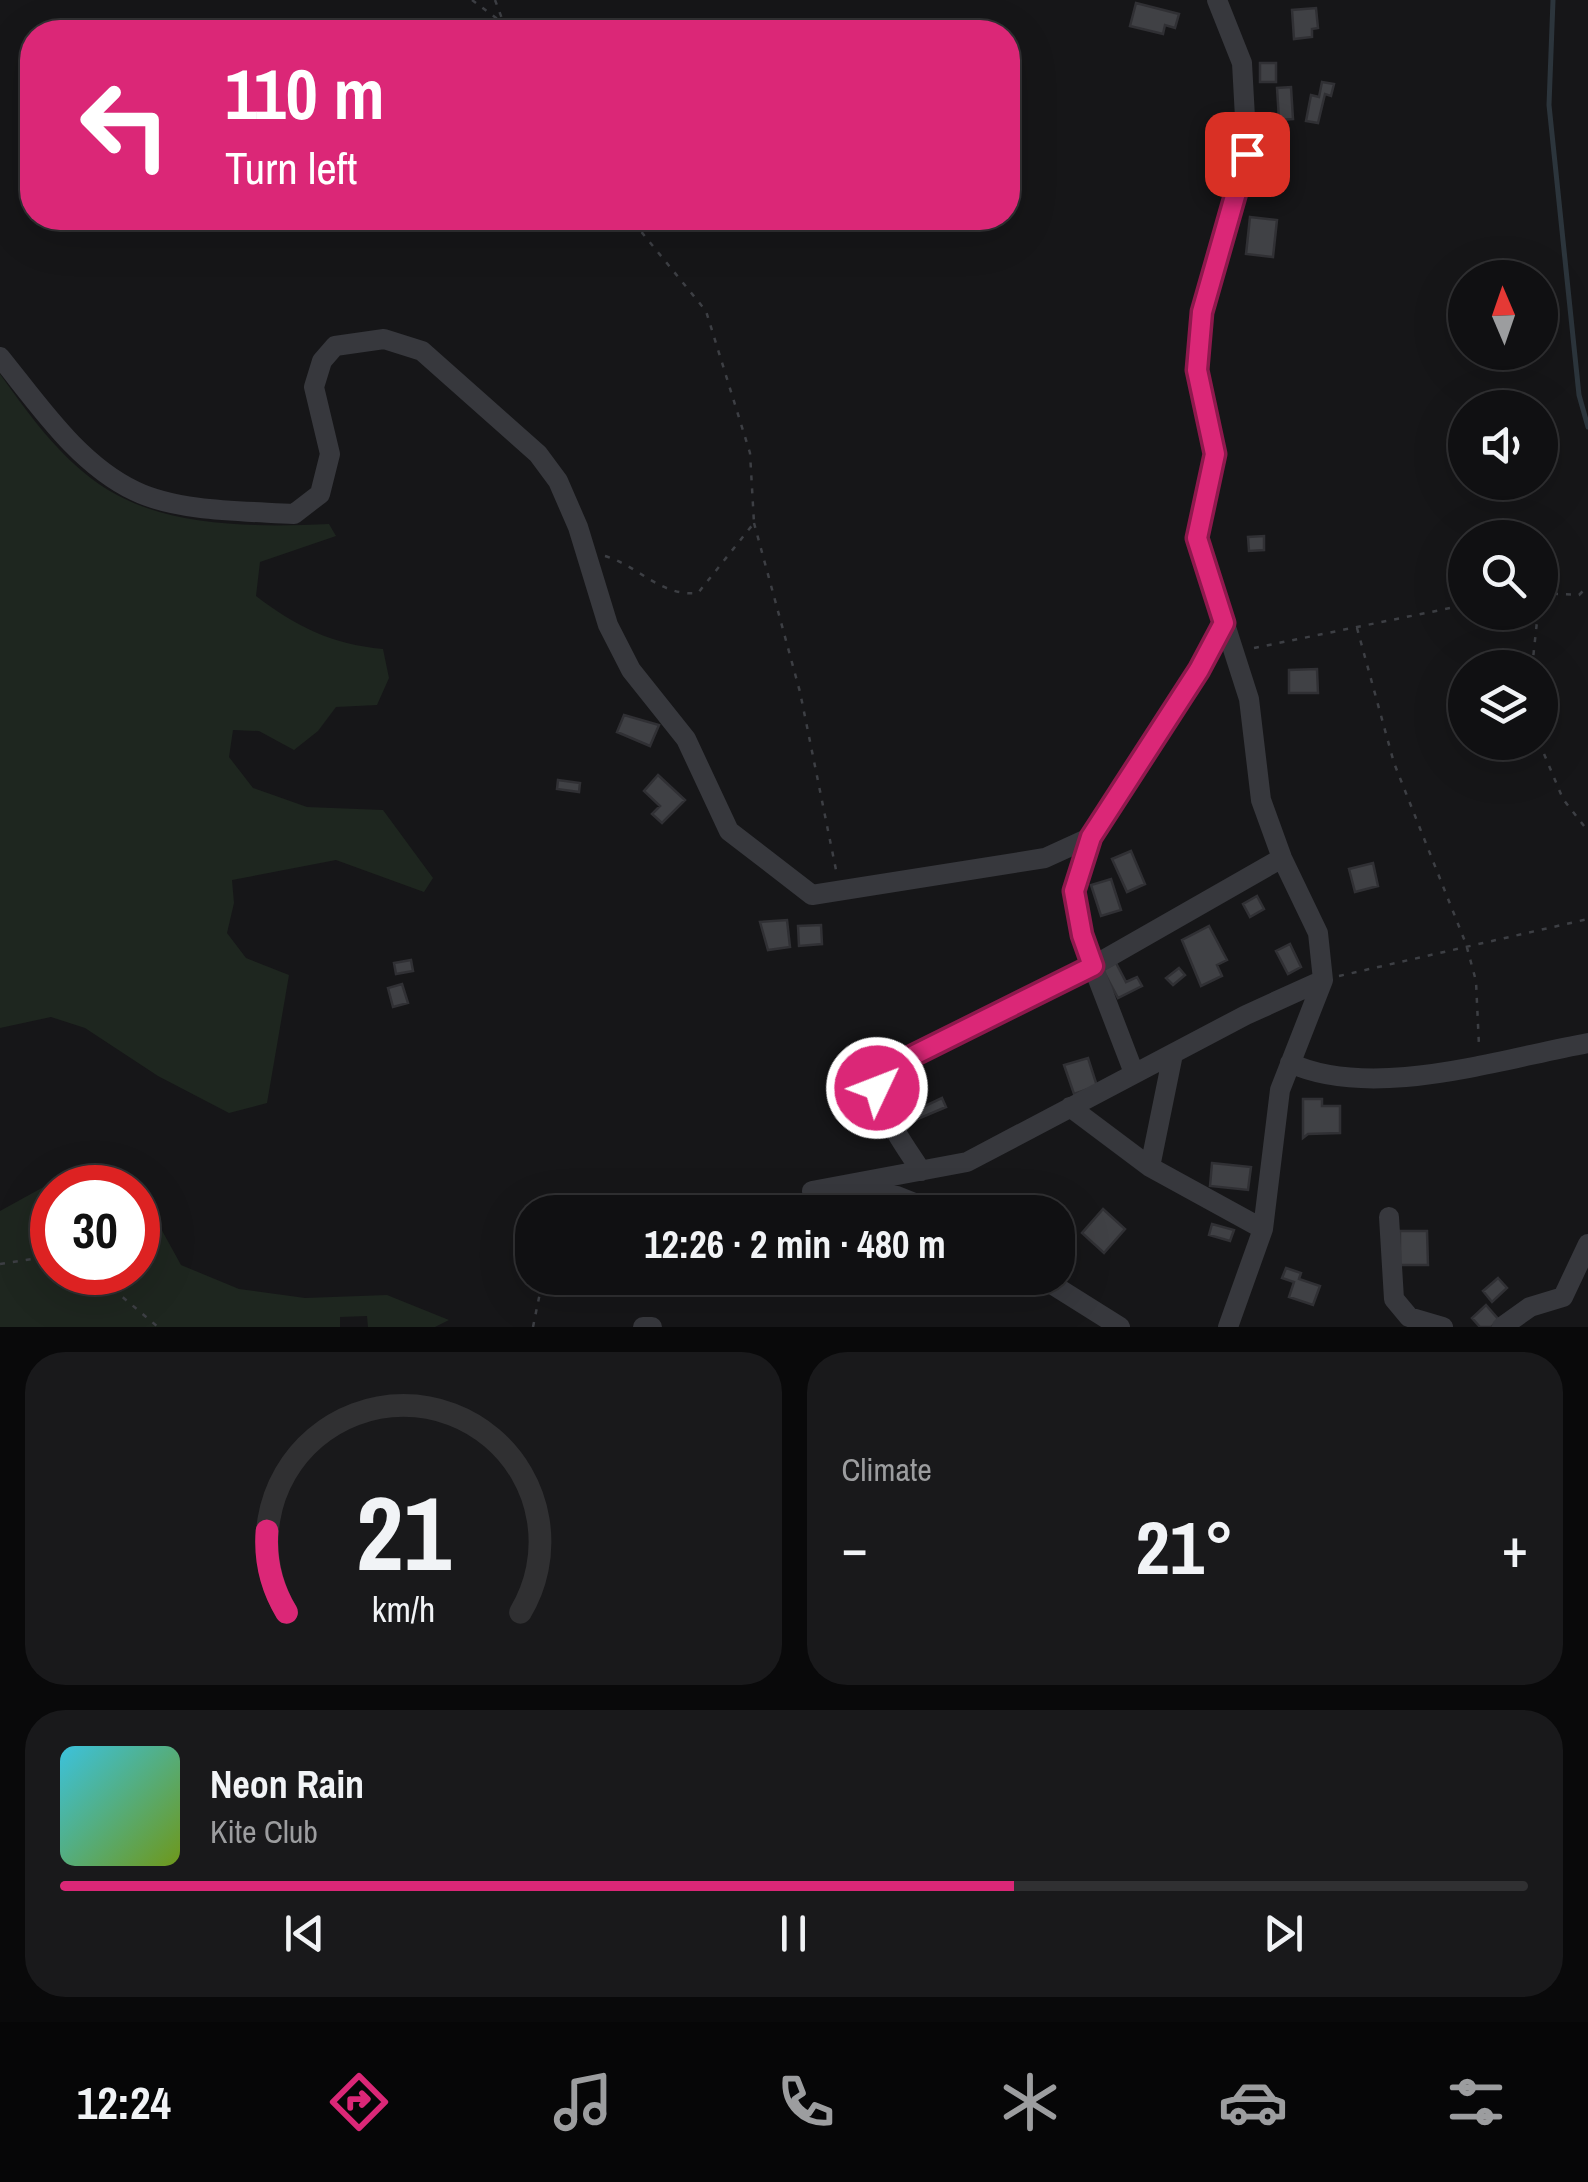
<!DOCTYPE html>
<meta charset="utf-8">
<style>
:root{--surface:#101012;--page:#19191b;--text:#f1f3f6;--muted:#9c9d9f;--line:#303032;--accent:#db2777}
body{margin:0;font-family:"Archivo Narrow",sans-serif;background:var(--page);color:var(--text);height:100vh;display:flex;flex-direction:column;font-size:38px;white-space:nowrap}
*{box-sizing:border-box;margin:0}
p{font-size:32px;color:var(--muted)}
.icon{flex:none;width:55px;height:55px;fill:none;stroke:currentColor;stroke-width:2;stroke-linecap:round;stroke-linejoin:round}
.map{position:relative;height:1327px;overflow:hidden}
.drawer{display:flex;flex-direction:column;gap:25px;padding:25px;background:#09090a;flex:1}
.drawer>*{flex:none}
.hud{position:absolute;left:20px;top:20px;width:1000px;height:210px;border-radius:40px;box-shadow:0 10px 40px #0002,0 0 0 2px var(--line);background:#db2777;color:#fff;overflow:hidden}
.needle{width:65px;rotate:358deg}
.fabs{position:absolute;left:1448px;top:260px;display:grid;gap:20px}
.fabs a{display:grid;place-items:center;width:110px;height:110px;border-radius:50%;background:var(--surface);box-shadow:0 10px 40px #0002,0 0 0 2px var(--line);font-size:50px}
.speed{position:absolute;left:30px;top:1165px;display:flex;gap:20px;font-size:50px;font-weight:700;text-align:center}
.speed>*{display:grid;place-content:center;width:130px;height:130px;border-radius:50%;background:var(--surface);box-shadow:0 10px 40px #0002,0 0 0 2px var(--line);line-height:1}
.speed .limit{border:15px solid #d22;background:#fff;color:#111}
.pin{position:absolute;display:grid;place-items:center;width:85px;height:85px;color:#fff;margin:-42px;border-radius:20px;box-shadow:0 5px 15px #0006}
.me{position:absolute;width:110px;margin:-55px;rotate:47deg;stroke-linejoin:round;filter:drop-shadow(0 0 8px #0008)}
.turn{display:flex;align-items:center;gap:35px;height:210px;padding:0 40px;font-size:45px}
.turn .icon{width:130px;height:130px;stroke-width:2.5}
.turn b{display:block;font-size:70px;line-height:85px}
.big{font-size:75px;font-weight:700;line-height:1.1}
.drawer .tile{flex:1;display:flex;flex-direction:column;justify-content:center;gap:15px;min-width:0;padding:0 35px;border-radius:40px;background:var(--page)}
.drawer .dial{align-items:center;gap:0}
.dial svg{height:260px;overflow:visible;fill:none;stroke:var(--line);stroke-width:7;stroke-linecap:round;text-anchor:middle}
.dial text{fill:var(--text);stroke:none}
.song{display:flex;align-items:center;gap:30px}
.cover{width:120px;height:120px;border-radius:15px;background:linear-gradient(135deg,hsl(190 70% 55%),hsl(80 70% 35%))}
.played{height:10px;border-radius:5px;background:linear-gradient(90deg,var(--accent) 65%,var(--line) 65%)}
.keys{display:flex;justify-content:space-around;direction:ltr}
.heat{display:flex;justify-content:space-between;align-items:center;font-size:55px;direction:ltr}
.drawer .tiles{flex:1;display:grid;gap:25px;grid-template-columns:1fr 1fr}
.tile:last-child{grid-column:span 2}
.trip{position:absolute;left:515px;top:1195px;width:560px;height:100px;border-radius:40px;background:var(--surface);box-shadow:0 10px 40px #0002,0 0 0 2px var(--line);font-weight:700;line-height:100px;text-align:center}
.dock{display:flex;height:160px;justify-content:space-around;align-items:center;background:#060607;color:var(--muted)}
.dock .icon{width:70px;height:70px}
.dock .on{color:var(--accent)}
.dock b{font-size:45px;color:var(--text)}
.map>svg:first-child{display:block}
.green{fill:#1e261f}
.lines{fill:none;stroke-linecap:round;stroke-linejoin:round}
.stream{stroke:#2c353c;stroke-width:5}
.building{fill:#404145;stroke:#303034;stroke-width:2.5}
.path{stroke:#3d3f44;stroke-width:2.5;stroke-dasharray:5 8;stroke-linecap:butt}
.minor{stroke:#37383d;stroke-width:20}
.route-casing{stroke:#8e194d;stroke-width:25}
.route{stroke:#db2777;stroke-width:18}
</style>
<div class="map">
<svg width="1588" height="1327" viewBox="0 0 1588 1327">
<rect width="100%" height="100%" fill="#161618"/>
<!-- green -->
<path class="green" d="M0,374C32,419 67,468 117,495C177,528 263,527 329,524L336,536L260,562L256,596C297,627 331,644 383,649L389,678L377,705L336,707L318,731L294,750L259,731L233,730L229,757L253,788L307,807L383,810L433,878L424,892L336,860L232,880L234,903L227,933L246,958L289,975L267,1103L229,1113L158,1076L85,1028L51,1017L0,1028Z
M49,1184L85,1187L52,1188V1272H138V1219L159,1225L181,1265L239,1289L305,1298L387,1295L449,1320L435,1327H368L367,1316L340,1317V1327H0V1211Z"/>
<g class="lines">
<!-- stream -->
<path class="stream" d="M1553,0L1549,105L1579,395L1588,427"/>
</g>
<!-- building -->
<path class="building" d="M1136,3L1179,14L1175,28L1165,25L1163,34L1130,26Z
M1316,8L1318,28L1312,29V37L1294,39L1292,10Z
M1260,63H1276V82H1260Z
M1322,82L1334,84L1331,96L1325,94L1318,123L1306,121L1311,95L1319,97Z
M1291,87L1293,119L1279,120L1277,88Z
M1250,217L1277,220L1273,257L1246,254Z
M1264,536V550L1249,551L1248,537Z
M1317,669L1318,693H1289V670Z
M624,715L659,725L650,746L617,732Z
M658,775L685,800L662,823L652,814L660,806L644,791Z
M558,780L580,783L579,792L557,789Z
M1131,851L1145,884L1127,892L1112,859Z
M1373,863L1378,886L1355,892L1349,869Z
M1111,879L1121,910L1101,916L1091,885Z
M1257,896L1264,909L1250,917L1243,904Z
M787,920L790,947L768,950L760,922Z
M821,925L822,944L799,946L798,926Z
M1209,926L1227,960L1217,965L1222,976L1201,986L1182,940Z
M1290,944L1301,967L1288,974L1276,951Z
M411,960L413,971L396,974L394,963Z
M1116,963L1126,982L1137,977L1142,986L1118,998L1103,970Z
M1179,968L1185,975L1173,985L1166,978Z
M402,984L408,1003L393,1007L388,988Z
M1088,1058L1097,1086L1074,1094L1064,1065Z
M942,1098L946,1107L918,1119L914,1111Z
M1303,1099H1322V1106H1340V1133L1308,1134L1303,1138Z
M1212,1163L1251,1167L1248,1190L1210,1186Z
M1103,1209L1125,1229L1104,1253L1082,1233Z
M1212,1224L1234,1230L1230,1241L1209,1235Z
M1400,1231H1427L1428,1265H1400Z
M1286,1268L1301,1273L1299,1279L1320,1286L1313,1305L1289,1297L1294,1282L1282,1278Z
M1498,1278L1507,1288L1492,1302L1483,1291Z
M1486,1305L1499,1320L1491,1327H1480L1472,1318Z"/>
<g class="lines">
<!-- path -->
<path class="path" d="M472,0L504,24
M495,0L507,32
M754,523L800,692L836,870
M605,556C639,566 661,597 698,593L754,523L750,453L706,311L630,218
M1540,593L1579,595L1588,586
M1357,628L1394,763L1466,944L1476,981L1479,1046
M1254,648L1465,605
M1532,668L1538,612
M1539,742L1563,799L1588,831
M1339,976L1588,919
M741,1212L797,1196
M0,1264L52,1256
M93,1272L158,1327
M533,1327L543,1278"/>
<!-- minor -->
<path class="minor" d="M1217,0L1242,63L1247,154L1203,312L1197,370L1215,454L1197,537L1249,699L1261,800L1282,858L1318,933L1323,980L1280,1090L1263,1229L1228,1327
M0,357C39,405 78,464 135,491C178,512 246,511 294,514L320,494L330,454L314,387L322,361L335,346L384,339L422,351L538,454L558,481L578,527L608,625L631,670L686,739L729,831L812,895L1045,858L1091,837L1199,671L1223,623
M1091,837L1074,891L1081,935L1134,1073
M1290,1063C1373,1101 1500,1059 1588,1043
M1070,1107L1150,1167L1263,1229
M1150,1167L1173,1054
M921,1171C903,1142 874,1108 880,1072L1093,966L1282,858
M812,1191L967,1162L1246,1015L1323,980
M854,1193L897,1196L937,1212
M1389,1217L1394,1299L1409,1317L1443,1327
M1042,1278L1120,1327
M643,1327H652
M1502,1327L1530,1307L1563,1297L1588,1244"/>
</g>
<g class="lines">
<defs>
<path id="route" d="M877,1088L880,1072L1093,966L1082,935L1074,891L1091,837L1199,670L1224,623L1197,538L1215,454L1197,370L1202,312L1247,154"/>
</defs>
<!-- route casing -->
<use href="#route" class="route-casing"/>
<!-- route -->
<use href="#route" class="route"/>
</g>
</svg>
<div class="fabs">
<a><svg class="needle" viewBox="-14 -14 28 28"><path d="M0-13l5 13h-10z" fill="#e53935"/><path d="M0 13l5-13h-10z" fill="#9c9d9f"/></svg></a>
<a><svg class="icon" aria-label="sound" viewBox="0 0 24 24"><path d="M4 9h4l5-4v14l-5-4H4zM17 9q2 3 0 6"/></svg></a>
<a><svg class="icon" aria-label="search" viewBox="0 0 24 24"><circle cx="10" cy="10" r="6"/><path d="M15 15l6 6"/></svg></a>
<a><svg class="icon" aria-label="layers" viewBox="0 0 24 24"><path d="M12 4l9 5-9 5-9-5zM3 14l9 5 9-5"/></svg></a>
</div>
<div class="speed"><div class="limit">30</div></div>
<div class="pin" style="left:1247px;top:154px;background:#d93025"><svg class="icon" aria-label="arrive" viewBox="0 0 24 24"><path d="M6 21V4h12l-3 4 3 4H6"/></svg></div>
<svg class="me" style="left:877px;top:1088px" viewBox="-20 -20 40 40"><circle r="17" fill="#db2777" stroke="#fff" stroke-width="3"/><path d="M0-11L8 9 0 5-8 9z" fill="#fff"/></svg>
<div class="trip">12:26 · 2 min · 480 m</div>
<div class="hud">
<div class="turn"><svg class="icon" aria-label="left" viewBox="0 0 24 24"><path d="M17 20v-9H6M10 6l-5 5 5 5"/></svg><div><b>110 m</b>Turn left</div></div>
</div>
</div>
<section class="drawer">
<div class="tiles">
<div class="tile dial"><svg viewBox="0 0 100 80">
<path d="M14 69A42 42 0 1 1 86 69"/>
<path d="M14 69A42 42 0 0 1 8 44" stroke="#db2777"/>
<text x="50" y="56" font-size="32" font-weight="700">21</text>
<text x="50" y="72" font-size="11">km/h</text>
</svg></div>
<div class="tile"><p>Climate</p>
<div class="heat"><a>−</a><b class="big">21°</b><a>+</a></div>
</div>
<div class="tile">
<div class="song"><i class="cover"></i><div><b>Neon Rain</b><p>Kite Club</p></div></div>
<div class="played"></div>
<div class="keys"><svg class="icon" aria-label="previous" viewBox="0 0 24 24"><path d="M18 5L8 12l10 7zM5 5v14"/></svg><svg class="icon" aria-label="pause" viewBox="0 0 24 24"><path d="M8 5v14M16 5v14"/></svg><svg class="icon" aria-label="next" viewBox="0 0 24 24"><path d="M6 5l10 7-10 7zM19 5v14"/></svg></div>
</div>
</div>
</section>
<nav class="dock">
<b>12:24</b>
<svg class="icon on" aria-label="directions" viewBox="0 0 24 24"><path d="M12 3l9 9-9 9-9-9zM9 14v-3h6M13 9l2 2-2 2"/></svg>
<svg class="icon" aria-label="music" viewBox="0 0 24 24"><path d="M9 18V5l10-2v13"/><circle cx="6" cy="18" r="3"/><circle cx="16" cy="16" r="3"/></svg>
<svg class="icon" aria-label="phone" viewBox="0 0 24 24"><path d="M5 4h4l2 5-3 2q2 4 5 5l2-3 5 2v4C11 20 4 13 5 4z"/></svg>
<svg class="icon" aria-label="climate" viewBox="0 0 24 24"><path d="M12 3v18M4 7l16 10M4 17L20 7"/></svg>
<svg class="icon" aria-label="car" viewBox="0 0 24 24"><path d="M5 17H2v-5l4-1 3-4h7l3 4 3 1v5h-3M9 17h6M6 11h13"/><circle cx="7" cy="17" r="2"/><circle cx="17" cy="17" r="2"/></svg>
<svg class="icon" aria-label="filters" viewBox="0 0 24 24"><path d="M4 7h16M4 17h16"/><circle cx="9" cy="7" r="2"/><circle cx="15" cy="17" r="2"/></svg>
</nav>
